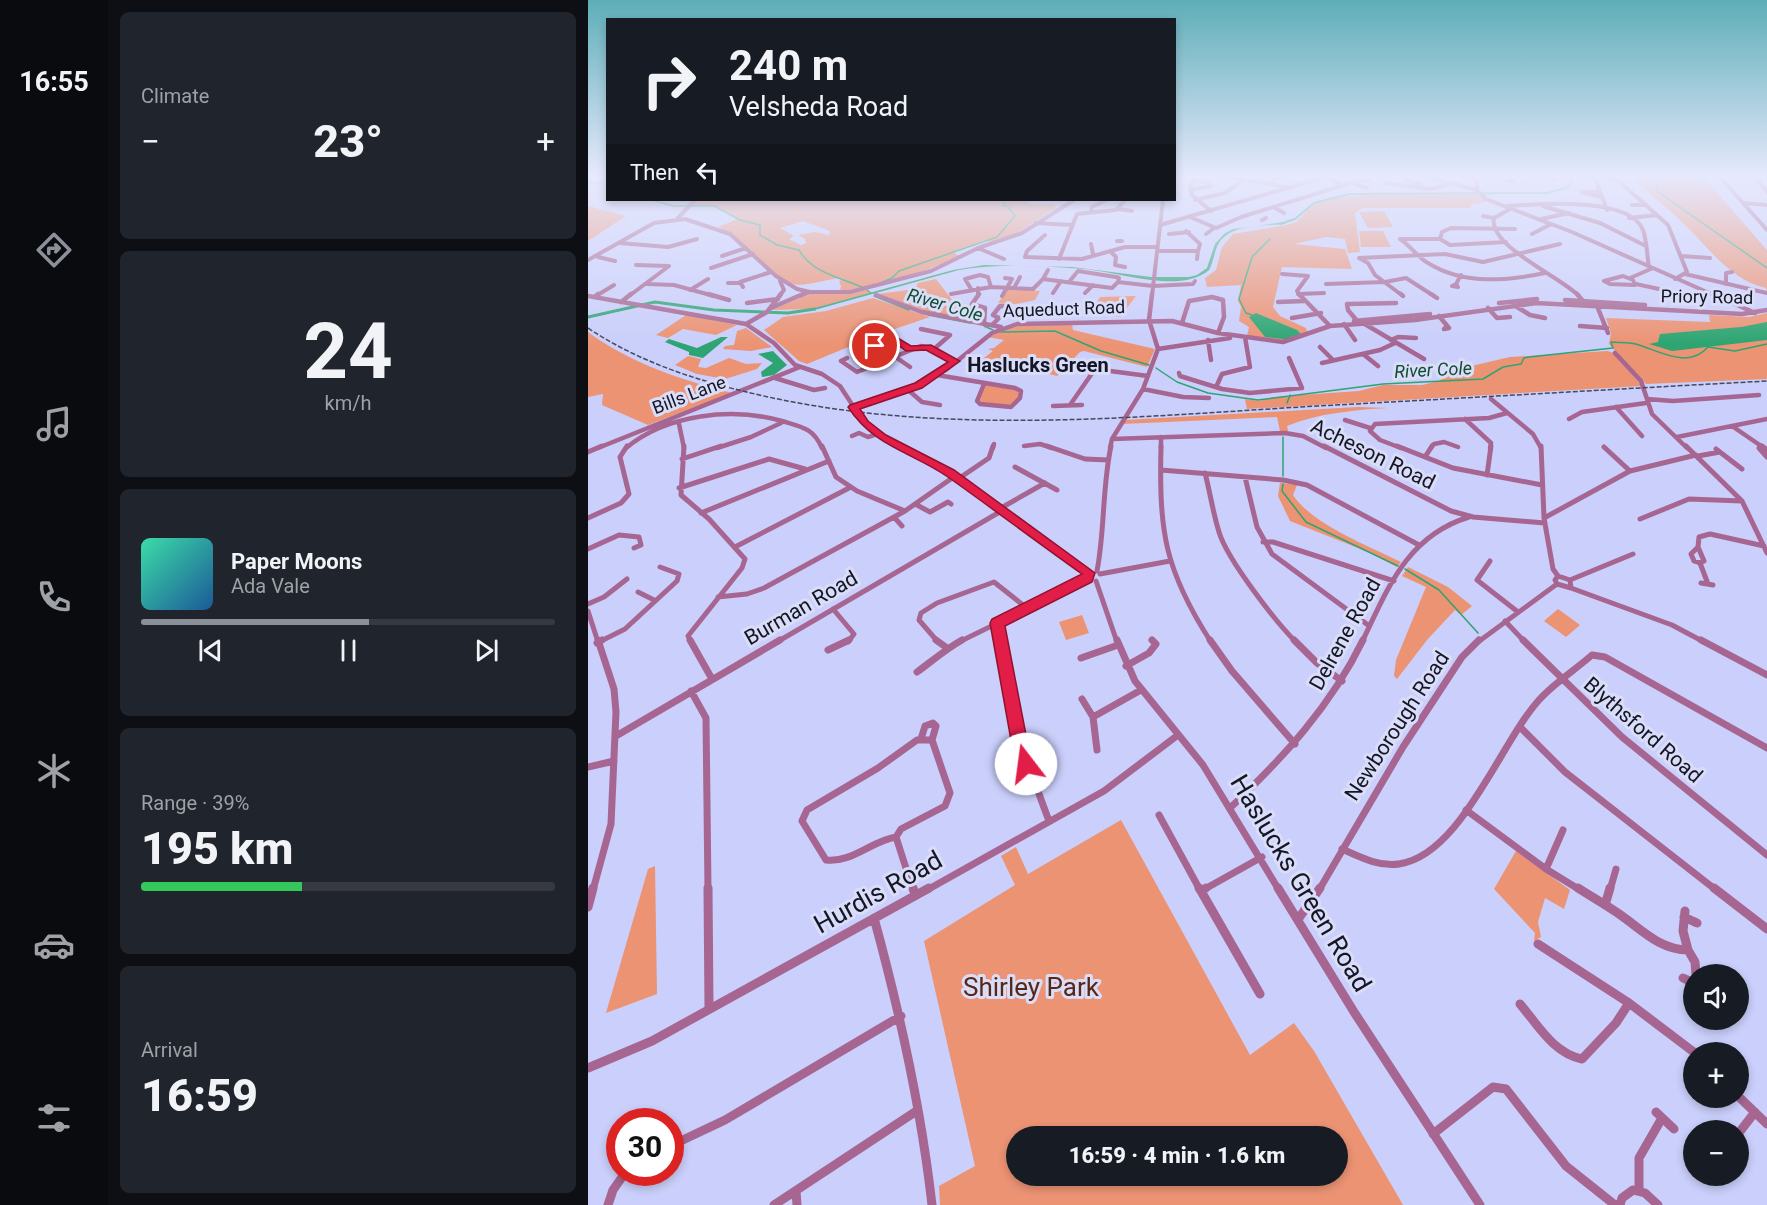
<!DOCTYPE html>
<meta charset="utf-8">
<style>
:root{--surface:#171b24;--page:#20242c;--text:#f1f3f6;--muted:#9ea1a6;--line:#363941;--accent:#8c9099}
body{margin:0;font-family:Roboto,sans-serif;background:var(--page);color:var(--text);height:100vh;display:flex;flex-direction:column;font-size:22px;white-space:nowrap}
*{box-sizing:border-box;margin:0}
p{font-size:20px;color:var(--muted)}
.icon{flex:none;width:33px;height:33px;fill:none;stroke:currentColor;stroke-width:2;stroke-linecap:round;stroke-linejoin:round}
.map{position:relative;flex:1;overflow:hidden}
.side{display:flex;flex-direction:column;gap:12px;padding:12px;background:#0d0f14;width:480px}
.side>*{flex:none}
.guide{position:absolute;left:18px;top:18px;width:570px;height:183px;border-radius:0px;box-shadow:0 3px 9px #0003;background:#171b24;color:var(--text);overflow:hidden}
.buttons{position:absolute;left:1095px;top:964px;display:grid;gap:12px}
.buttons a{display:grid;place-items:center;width:66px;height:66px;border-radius:50%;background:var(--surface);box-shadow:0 3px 9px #0003;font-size:30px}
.speed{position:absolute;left:18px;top:1108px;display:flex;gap:12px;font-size:30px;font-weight:700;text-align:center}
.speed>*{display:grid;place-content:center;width:78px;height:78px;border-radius:50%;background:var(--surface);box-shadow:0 3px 9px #0003;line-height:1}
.speed .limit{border:9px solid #d22;background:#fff;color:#111}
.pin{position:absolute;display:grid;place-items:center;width:51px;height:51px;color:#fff;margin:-26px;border:3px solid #fff;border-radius:50%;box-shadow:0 2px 6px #0007}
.me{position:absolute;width:66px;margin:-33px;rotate:345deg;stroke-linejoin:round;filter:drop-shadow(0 0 4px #0008)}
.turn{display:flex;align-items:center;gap:21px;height:126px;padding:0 24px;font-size:27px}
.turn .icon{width:78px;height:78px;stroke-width:2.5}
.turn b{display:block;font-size:42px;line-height:51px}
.then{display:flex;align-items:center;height:57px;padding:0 24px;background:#0003;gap:12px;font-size:22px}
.big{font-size:45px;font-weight:800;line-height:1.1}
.side .tile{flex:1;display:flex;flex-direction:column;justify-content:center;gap:9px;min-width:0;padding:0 21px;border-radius:9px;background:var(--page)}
.side .dial{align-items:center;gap:0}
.dial b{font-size:78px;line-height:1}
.song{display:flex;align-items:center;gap:18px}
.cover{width:72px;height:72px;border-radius:9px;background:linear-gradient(135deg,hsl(160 70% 55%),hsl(210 70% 35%))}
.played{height:6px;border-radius:3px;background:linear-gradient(90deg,var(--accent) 55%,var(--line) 55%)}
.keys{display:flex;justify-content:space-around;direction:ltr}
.heat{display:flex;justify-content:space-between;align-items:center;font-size:33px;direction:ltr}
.charge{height:9px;border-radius:4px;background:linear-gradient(90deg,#34c759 39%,var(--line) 0)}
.trip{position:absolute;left:418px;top:1126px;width:342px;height:60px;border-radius:30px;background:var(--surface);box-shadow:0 3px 9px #0003;font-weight:800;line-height:60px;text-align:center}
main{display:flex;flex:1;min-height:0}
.tabs{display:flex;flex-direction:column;width:108px;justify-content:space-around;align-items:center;background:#090b0e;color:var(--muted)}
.tabs .icon{width:42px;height:42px}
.tabs .current{color:var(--accent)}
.tabs b{font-size:27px;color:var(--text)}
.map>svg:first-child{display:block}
.green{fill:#ec9374;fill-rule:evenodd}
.water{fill:#2da471}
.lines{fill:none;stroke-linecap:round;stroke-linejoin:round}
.stream{stroke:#2da471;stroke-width:1.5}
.canal-far1{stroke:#2da471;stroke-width:2}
.canal{stroke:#2da471;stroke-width:3}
.minor-far4{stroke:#a66691;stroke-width:4}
.minor-far3{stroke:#a66691;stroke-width:4.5}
.minor-far2{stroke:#a66691;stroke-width:5}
.minor-far1{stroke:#a66691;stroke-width:7}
.minor{stroke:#a66691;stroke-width:9}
.rail{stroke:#46485f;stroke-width:1.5;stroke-dasharray:5 2;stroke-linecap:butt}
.minor-bridge{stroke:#a66691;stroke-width:4.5}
.route{fill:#e11d48;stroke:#92132f;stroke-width:1.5}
.labels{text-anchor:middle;stroke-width:6;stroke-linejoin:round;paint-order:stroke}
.far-street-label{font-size:18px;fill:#141525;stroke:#daddf8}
.far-water-label{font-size:18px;font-style:italic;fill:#0f4d33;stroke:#daddf8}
.far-quarter-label{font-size:20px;font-weight:bold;fill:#141525;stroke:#daddf8}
.street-label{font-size:21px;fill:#141525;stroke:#daddf8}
.near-street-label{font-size:26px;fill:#141525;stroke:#daddf8}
.near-park-label{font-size:26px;fill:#582816;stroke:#daddf8}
</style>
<main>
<nav class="tabs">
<b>16:55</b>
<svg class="icon current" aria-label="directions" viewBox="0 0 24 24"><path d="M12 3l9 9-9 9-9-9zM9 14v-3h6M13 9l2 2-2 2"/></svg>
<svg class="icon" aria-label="music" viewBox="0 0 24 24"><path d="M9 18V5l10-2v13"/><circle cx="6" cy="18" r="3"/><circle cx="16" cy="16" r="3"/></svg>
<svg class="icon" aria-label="phone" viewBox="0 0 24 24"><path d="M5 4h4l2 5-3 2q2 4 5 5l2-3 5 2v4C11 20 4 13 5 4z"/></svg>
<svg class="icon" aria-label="climate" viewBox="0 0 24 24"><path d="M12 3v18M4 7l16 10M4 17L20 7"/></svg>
<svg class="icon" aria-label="car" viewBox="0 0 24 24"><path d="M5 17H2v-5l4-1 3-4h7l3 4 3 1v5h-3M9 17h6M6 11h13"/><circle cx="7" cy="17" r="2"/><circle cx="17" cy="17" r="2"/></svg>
<svg class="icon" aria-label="filters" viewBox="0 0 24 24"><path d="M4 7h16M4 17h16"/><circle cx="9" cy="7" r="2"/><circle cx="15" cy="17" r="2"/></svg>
</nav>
<section class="side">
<div class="tile"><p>Climate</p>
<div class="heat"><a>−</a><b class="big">23°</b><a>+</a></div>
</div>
<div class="tile dial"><b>24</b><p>km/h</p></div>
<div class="tile">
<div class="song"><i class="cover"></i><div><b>Paper Moons</b><p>Ada Vale</p></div></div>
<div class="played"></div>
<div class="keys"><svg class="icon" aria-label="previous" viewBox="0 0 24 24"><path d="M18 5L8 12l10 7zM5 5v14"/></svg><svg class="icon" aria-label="pause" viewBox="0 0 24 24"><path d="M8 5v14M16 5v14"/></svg><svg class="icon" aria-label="next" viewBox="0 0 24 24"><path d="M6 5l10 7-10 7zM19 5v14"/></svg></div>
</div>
<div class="tile"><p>Range · 39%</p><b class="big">195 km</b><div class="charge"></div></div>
<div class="tile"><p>Arrival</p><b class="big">16:59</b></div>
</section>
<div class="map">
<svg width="1179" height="1205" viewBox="0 0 1179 1205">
<rect width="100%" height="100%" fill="#cacffb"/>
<!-- green -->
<path class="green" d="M1041,176L1117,179L1179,250V292L1178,288C1145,281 1124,252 1101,229C1082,210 1061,193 1041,176Z
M776,195H891L899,202L884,204L882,208H774L767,213L772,252L760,253L757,239L738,237L706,244L757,249L764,269L694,267L685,307L692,316L718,328L719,332L703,341L659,336L661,327L651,321L653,307L650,301L653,285L619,287L617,278L628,270L634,247L645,234L698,225L708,222L725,205L750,197Z
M110,200H442L439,204H466L468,208L429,233L402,242L397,240L365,252L371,256C334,273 293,288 252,291L253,286L251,281L255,279L252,278C239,279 217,287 205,284C177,275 159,239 130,227L150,219L126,206H105ZM215,221L242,231L241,235L227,232L210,235L217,239L218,243L213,245L201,239L206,236L192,228Z
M0,206L38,216L0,241Z
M796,211L805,227L780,228L771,212Z
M771,231H795L803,247H773Z
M348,279L365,301L396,309L393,321L341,312L290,294L327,289L330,283Z
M420,289L452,291L447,300L428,304L410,303Z
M279,290L283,293L223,309L184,310L221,294Z
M548,296L532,317L505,310L512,297Z
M285,298L342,317L292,334L219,364L211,361L176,330L195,317L238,311Z
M1179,313V379L1058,384L1021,344L1023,333L1018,318L1122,322L1121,315L1161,317Z
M98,315L149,325L128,335L95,329L80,338L68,335Z
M484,324L485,330L567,349L559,367L496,351L492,352L469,376L445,370L387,365L405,351L400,349L406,348L416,340L400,337L427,326Z
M158,328L184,347L163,351L135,349L137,346L146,345L149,331Z
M0,332C42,363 93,380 144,393L60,425L14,405L15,394L0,397Z
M1019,351L1026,353L1054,386L659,409L657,399L672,401L685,397L771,391L795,385H834L851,381L866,370L922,357Z
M100,356L113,359L110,367L118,368L141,358L158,364L174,363L169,369L137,379L109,374L87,365Z
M396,384L433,391L427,406L389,403Z
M770,407L800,408C766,410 731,413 699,426L700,431H692L689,417L534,424L537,420Z
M692,483L709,485L705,495C725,525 781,546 813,562L809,567L780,552L702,521L690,496Z
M820,567L860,587L884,606L873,615L867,610L839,640L809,679L806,676L808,660L838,587L814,576Z
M970,609L992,625L978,637L956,621Z
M494,615L501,633L478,640L471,622Z
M533,820L662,1055L706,1023L726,1051L815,1205H352L351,1186L387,1166L336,941L427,885L413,856L428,847L440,874ZM429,1137H750V1176H429Z
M928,851L982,890L976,909L957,898L950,922L953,937L946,941L947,933L906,889Z
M67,866L69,994L18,1013L60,869Z"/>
<!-- water -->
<path class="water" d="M696,222L698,224C678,226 644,223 631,243C626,251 626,261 621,270C592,295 529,271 495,269C456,266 410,263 371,270L230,309H223L365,270L396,265L484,267L563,277H601L609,275L619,268L627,244L636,234L645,229Z
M668,313L709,330L713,334L704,340L677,337L661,317Z
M1179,322V340L1084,351L1061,344L1070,342L1072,334L1153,327Z
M133,337H140L115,358L101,355V352L77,342L81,339L109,348Z
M185,351L199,365L186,375L174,377L173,372L185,363L170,354Z"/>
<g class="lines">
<!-- stream -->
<path class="stream" d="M1067,176L1070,192L1179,268
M0,183L20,182
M64,200L85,206H126L152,220L172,225V235L189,245L211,250C225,274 252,277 276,288
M290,284L304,278L311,271L409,237L427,216L419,206H415L417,200
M279,290L283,293
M286,296L321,310
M340,315L382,323
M664,315L658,313L651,299L664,257L682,239
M396,326L405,330
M413,332L467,331L513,351L561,365
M568,368L589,382L620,393L670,400L795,384L895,379L915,367L933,364L936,358L941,357L1025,348L1023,342C1032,343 1043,342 1051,345C1073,352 1101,369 1120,347L1147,351L1179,344
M699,403L702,395
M695,437V476
M695,484L694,491L718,522L810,566
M817,569L851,590L890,633"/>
<!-- canal-far1 -->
<path class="canal-far1" d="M692,224L707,219L726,203L761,194L959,193L981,187L984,179L980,176"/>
<!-- canal -->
<path class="canal" d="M0,317L67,302L126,310L200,313L227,309"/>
<!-- minor-far4 -->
<path class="minor-far4" d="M609,176L603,185L604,195L623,211
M636,176L699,187
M836,176L889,190
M870,176L889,179
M889,176V190L898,199L984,232L1128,296
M949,176L967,179
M1006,176L1019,210
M1017,176L1032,182L1080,225L1099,272L1087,279
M1131,176L1179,230
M1166,176L1179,192
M739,177L754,186
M684,180L696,176
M817,180L833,184
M920,181H926
M765,183L779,188
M799,183L842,189L865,183
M602,190L623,186L619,182L605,180
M1012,192H994L1014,197
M607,200L637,193L653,182
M1155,203L1179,205
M1044,205H1058
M920,206C949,204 1042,196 1055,230C1059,241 1059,256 1061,267
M955,206L1012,223L1058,246
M687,208L696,213
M530,209L544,211
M922,209L906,218C900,246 973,277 991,296
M503,211L504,207L518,200
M895,216L906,218
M602,217L628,228L653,217L769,181L781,180
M1041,218L1069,215
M89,219L107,200
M953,219L981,213
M674,220L678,218
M448,223L485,225
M572,225L741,176
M598,231L612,244L610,251
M581,234L601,232
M618,234L626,228
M944,234L963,224
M457,235L439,251L437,257L494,259L537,247H569
M852,239H812C823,246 829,257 840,263C875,285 918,281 957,273
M852,239L854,232L863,228L927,229
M852,239L862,245L918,242
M529,241H534
M32,243L80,247L109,239
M503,244L505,254
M390,248L416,259
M569,251H610L609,259
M523,252L528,257L527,265L537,267
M134,256L158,248
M1093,256L1122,258
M10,257L27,261
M471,259L489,214L528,210L537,200
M0,260L66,223L97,219L142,234L188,276L209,289L222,292H262L343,271L390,248L434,233L486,200
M780,263L771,258L857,254L895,262L972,244
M780,263L787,275L815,296
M123,268L165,254
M694,274L720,276L709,291L712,296
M1097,274L1179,293
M1035,276L1045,280L1047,285L1022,284L1016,281Z
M1042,278L1065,268
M455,279L460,270
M481,282L490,271L528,277L531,278L530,282
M140,283H151
M59,284L86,285L126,296
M738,284L797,282L818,278L846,296
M868,284L870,287L864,286Z
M868,284L873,275
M1048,284L1071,289
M1138,284V273L1144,272
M155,287L152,282L183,272
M390,288V296
M426,288L432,277
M383,289L377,279L392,275L400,277L403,287
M102,290L120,279
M465,293L473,281
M497,293L505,285
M363,294L403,287L445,289L455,279L524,288L530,282L565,286L605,284L607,281
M710,294L736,293
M288,295L290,296
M8,296L26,285
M41,296L81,266L48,265
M191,296L196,290L192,281
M212,296L221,292
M414,296L424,279L417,278
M564,296L575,200"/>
<!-- minor-far3 -->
<path class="minor-far3" d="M120,294L141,300
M391,294L384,304L397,308L396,323
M711,294L742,326
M813,294L815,296
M843,294L849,298
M989,294L996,302
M1125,294L1167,313
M288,295L334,312L413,327
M0,296L158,324L186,343L207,365L234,374L252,386L267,409
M6,297L10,294
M977,300L1057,305
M33,302L43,294
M690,302L716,301
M159,303L190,299
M911,303L949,299
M926,305L942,315L957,318
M1009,306L1020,333
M183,308L215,294
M900,308L909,318L922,317
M851,316L861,328L856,329L859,326
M704,318L733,313
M766,321L842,314
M770,322L760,310L759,304L808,303
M594,323L601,301L624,297L635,300L636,317L630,333
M775,323L836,359
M158,324L179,312L193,294
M405,324L411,318L405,315L412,306H419
M756,324L767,340
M992,326L1019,328
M333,329L362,335L346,349
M620,340L623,360
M803,340L810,337L828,338
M732,347L745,360
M570,349L642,338
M274,352L305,339L321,349
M1027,353L1053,381L1064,414L1099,448
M775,354L790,366
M306,356L322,367
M259,358L253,361L269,372L333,346L343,348L367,361
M496,362L507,369
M734,363L792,350L807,343
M591,373L592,376L634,389L662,393L714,388L701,358
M349,375L427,388L433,391L432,398L423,407L392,404L389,401L396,384
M187,378L226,390L237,388
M629,385L634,374L662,367L657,337
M319,389L334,402L352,405
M555,389L595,397L621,398
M903,399L945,434L953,448
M1059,399L1085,401L1171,395
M482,405L507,369L560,376
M465,406L494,405
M265,407L335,383L359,369L404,333L429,324L584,321L630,333L695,342L742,326L827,320L948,303L1154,314L1179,310
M1028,407L1054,436
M270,415L289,434L315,448
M877,419L903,443L902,448
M981,419L994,412L1058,403
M757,420L782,428
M91,424L96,448
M1144,426L1176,448
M264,436L271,433L280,437L289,434
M1089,437L1179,419
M524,439L697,433L715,436L738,448
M436,446L452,444L464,448
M10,448L212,367
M38,448C79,414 144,407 194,421C214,427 225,428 234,448
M129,448L163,437L193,423
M405,448L406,444
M522,448L524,439L555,389L570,349L561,320L564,294
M573,448V437
M813,448L792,440L782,431L787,424L901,418L919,413
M843,448L846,444L856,442L870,447"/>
<!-- minor-far2 -->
<path class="minor-far2" d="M96,446L93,495L121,519L157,559L154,568L100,636L103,642
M234,446L248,477L269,491L317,511
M312,446L361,473L501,573
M459,446L497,459L520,460
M573,446C571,531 576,569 623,642
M736,446L863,511L885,517L957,523
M809,446L865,468L954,485
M953,446L956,518L965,569L970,576
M1098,446L1154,501L1179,553
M1174,446L1179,450
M1016,447L1042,471
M1171,448L1179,457
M1128,449L1154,469
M0,452L14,446
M1110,456L1132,452
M837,457L844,446
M94,459L133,446
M427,467L469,490
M573,470L695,480L719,485L831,545
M617,473C622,492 625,513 631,532C639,559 687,621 708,642
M899,475L903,446
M657,477L669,527L684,554L780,625
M370,479L401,458L405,446
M91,488L181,459L217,469
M327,504L342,512L360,502L363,504
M413,508L457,483
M113,513L241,461
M306,517L314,526
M0,518L33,503L41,494L32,457L39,446
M956,518L1042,471L1108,455
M1052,519L1101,499L1154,501
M675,542H685L806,581
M147,547L263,487
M1110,547L1103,554L1106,561L1112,563
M0,549L31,535L51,537L53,545L46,548
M902,561L889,580L930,612
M509,571C517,530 514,488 523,446
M512,574L582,561
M970,576L982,580L983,588L969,584L967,580Z
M982,580L1045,554
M508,581L529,642
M1113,583L1125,585
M1120,584L1112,563L1116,561L1110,547L1111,537L1122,534L1176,546
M983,588L1084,625L1116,642
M50,592L66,600
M130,597L159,594L176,588L317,511L367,476
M0,604L16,597L39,579
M245,609L266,634L260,642
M0,611L10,642
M917,621L937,642
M409,623L413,642
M564,640L566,642
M11,642L37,629L89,581L91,574L72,567
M189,642L415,510
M350,642L331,620L333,613L349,603L406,582L440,609
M371,642L499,579
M774,642C800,588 819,536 881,517
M890,642L969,584"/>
<!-- minor-far1 -->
<path class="minor-far1" d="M102,640L124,679
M348,640L359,648
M412,640L431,740L461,821
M529,640L547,681L615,765L691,890
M622,640L644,671L707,744
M706,640L729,663L754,681
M935,640L1034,737L1179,855
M1113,640L1179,675
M9,643L14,640
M240,650L261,640
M493,658L530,645
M538,666L561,653L568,644L564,640
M329,672C344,661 358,649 374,640
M103,691L118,718L120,890
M494,699L505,717L509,750
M505,717L553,690
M932,727L977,772L1128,890
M28,736L192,640
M333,739L337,726L345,723L348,726L344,740
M329,740H344L362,793L357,806L313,829L308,837C283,841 264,863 238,860L214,821L219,810L290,768Z
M0,767L26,761
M642,808C695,758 743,706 775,640
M878,810L958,869L992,890
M571,815L612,890
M308,837L325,890
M754,849C772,857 791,867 811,864C873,855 912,743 951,700C966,683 987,670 1004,655L1017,657L1179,748
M958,869L975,830
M5,890L23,824L28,712L26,689L10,640
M339,890L516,791L590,735
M615,890L674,857
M731,890L815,747L874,657L891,640
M1022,890L1028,869"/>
<!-- minor -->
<path class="minor" d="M120,888L121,1009
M325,888L327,895
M611,888L613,891
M618,888L613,891L672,994
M690,888L766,1012L892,1205
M990,888C1004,897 1020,906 1034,916C1055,931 1073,950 1100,950L1107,962L1108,975
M1126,888L1179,929
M1017,905L1022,888
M0,907L5,888
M1097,911L1095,931L1100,950
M1096,917L1109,923
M286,918C312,1013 333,1107 344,1205
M711,918L732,888
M950,944L1041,1003L1107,1053
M1095,978L1106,983
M932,1004C950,1025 965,1053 994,1059L1028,1023L1041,1003
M0,1068L64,1041L341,888
M1150,1096L1179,1124
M1068,1112L1086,1129
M845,1134L905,1087L918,1089L978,1166L1027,1205
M1150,1134L1167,1112
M82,1146L137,1120L313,1016
M1051,1190V1158L1074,1118
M208,1191L209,1205
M20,1205L25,1190L37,1173
M186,1205L330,1110
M1032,1205L1034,1198L1045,1190L1057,1193L1070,1205"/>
<!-- rail -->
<path class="rail" d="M0,328C51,362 107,380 167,394C351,437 542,417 729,406C879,398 1029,389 1179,381"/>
<!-- minor-bridge -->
<path class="minor-bridge" d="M267,410L270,415"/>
</g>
<!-- sky -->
<linearGradient id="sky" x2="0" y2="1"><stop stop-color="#5daeb8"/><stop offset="0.51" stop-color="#e7e9fd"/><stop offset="1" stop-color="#e7e9fd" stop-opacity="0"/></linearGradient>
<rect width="1179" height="345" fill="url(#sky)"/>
<!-- route -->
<path class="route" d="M308,337L323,346L343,345L372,361L334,388L272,409L280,421L298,435L366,470L507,573L504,582L417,626L439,740L446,764L444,769L438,772L432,769L423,740L402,623L404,619L494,574C449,542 405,509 360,477C324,452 286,447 260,407L262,405L327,383L360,362L338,350L318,351L307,343L287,349L283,346Z"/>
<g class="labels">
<!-- far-street labels -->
<g class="far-street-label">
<text transform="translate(1119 297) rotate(1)" y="6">Priory Road</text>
<text transform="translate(476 309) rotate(-2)" y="6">Aqueduct Road</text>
<text transform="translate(101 395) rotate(-21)" y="6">Bills Lane</text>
</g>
<!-- far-water labels -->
<g class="far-water-label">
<text transform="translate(357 305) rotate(16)" y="6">River Cole</text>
<text transform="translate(845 370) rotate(-3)" y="6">River Cole</text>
</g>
<!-- far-quarter labels -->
<g class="far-quarter-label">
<text x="450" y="372">Haslucks Green</text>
</g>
<!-- street labels -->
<g class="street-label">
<text transform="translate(785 454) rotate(26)" y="7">Acheson Road</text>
<text transform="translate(213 608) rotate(-30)" y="7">Burman Road</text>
<text transform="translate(757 634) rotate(-61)" y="7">Delrene Road</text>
<text transform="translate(809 726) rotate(-57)" y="7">Newborough Road</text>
<text transform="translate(1055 730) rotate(41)" y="7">Blythsford Road</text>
</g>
<!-- near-street labels -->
<g class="near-street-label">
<text transform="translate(713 883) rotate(59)" y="9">Haslucks Green Road</text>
<text transform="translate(290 892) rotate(-29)" y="9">Hurdis Road</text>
</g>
<!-- near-park labels -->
<g class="near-park-label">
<text x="443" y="996">Shirley Park</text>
</g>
</g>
</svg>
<div class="buttons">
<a><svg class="icon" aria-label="sound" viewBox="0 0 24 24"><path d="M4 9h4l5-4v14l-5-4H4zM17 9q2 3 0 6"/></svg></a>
<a>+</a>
<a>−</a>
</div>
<div class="speed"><div class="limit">30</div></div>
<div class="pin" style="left:287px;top:346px;background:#d93025"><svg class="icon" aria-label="arrive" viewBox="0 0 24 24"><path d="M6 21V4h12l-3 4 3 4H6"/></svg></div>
<svg class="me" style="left:438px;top:764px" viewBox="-20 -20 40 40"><circle r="19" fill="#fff"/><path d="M0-13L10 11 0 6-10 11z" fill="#e11d48"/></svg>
<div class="trip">16:59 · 4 min · 1.6 km</div>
<div class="guide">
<div class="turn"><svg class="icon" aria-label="right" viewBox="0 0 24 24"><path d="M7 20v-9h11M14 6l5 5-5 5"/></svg><div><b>240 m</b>Velsheda Road</div></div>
<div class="then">Then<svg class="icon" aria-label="left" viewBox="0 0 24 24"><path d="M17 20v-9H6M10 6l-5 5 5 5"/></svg></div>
</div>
</div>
</main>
